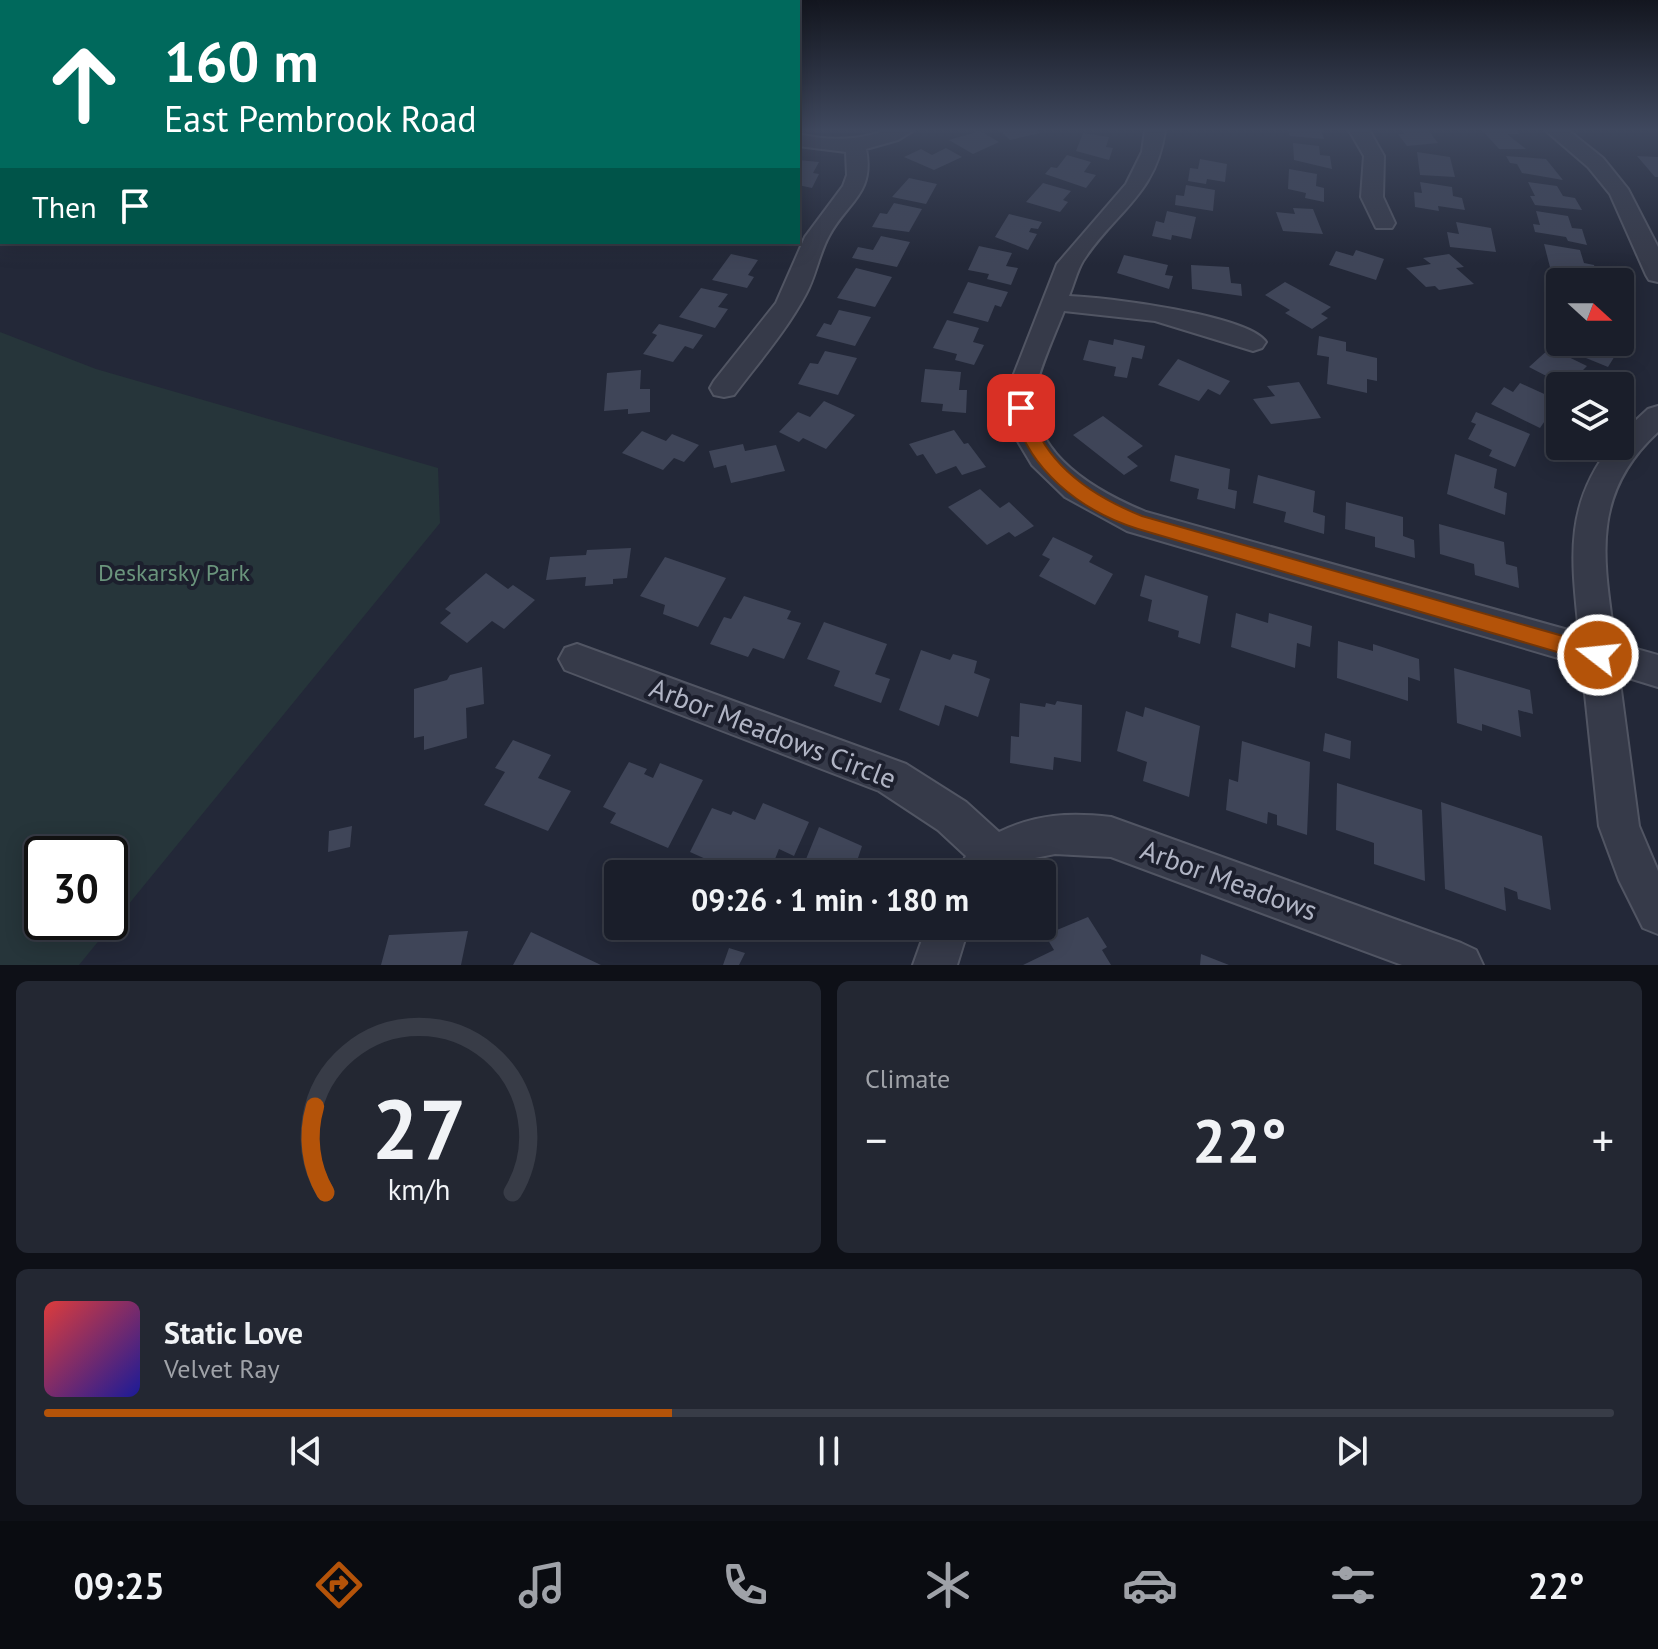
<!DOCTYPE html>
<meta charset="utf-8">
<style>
:root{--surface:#1a1e2a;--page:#232732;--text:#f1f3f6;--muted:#9fa2a8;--line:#383c47;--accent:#b45309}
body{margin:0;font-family:"PT Sans",sans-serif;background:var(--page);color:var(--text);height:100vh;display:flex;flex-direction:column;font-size:30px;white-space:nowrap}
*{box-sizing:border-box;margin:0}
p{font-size:26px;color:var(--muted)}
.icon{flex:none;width:44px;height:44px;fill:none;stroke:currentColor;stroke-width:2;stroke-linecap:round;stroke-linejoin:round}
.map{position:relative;height:965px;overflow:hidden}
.sheet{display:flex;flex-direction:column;gap:16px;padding:16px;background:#0e1017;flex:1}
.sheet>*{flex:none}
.hud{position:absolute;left:0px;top:0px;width:800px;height:244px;box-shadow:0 4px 20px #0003,0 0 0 2px var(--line);background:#00695c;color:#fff;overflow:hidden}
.needle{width:52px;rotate:111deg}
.fabs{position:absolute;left:1546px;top:268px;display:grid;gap:16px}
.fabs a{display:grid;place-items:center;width:88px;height:88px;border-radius:8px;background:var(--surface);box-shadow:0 4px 20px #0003,0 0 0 2px var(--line);font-size:40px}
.speed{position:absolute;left:24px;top:836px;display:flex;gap:16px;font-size:40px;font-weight:700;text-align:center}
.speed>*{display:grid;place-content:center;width:104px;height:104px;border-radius:50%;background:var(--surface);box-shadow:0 4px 20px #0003,0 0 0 2px var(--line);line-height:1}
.speed .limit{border:4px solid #111;border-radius:12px;background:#fff;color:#111}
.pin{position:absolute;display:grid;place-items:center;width:68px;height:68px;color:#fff;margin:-34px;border-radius:16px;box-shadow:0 4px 12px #0006}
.me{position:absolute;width:88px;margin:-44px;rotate:286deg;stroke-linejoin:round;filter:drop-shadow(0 0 6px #0008)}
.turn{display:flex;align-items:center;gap:28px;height:168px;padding:0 32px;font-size:36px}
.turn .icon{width:104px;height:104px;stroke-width:2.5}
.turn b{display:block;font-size:56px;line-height:68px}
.then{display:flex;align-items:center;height:76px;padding:0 32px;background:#0003;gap:16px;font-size:30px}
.big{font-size:60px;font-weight:700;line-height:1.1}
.sheet .card{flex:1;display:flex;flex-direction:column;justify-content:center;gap:12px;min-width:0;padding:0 28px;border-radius:12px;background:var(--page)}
.sheet .dial{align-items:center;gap:0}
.dial svg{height:208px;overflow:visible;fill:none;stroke:var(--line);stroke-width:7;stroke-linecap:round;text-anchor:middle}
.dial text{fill:var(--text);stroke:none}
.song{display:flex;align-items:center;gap:24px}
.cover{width:96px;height:96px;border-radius:12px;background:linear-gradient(135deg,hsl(0 70% 55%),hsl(240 70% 35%))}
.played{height:8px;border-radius:4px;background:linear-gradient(90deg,var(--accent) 40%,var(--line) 40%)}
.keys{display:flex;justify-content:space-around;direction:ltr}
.heat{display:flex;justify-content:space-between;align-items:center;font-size:44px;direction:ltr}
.sheet .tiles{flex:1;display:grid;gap:16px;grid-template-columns:1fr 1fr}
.card:last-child{grid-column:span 2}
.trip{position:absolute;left:604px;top:860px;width:452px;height:80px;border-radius:8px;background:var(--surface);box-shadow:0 4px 20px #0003,0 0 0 2px var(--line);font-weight:700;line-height:80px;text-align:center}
.dock{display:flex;height:128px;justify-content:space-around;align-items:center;background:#0a0c11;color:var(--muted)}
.dock .icon{width:56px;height:56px}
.dock .current{color:var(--accent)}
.dock b{font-size:36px;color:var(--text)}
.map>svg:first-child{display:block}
.green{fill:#26353a;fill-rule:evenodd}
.building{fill:#3f4558}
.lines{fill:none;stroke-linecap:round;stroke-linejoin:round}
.minor-casing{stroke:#515563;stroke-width:4}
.minor{fill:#363a49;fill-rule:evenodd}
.route{fill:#b45309;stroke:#753606;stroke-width:2}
.labels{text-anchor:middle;stroke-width:8;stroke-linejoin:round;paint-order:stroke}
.park-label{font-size:24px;fill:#6a947c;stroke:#1c1f2d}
.near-street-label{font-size:28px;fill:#b1b5c5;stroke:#1c1f2d}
</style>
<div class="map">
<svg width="1658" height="965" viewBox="0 0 1658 965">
<rect width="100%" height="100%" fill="#232838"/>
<!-- green -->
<path class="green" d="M0,332L96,369L438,468L440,523L79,965H0ZM42,854H110V922H42Z"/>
<!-- building -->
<path class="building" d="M999,130H1037L1040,133L1010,140Z
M1288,130H1321L1324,139L1290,136Z
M1401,130H1428L1438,143L1407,146L1398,134H1404Z
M1482,130H1516L1520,134H1507L1526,149H1499Z
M980,131L999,142L973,154L949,140Z
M1083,133L1109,137L1106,147L1113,148L1109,160L1076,151Z
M1293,143L1319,146L1320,155L1330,156L1332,169L1294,160Z
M946,148L962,157L934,170L904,157L921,149L932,155Z
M1417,152L1450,157L1455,177L1420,175Z
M1067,155L1091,162L1084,172L1096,175L1086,188L1045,174L1051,167L1057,168Z
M1506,156L1546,159L1563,180L1522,173L1517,164L1510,163Z
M1637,156L1658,157V177H1655Z
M1200,159L1227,164L1225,182L1207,179L1206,184L1188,181L1190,168L1198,169Z
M798,160L819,162L813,173L819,174L812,188L798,185Z
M1289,169L1317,174L1316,186L1324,188V202L1305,198L1306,193L1288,189Z
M909,178L937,184L926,204L892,197Z
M1420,182L1452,187L1453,196L1462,198L1465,210L1438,206L1439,211L1415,207L1414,192L1422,193Z
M1528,182L1557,186L1563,196L1575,198L1582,210L1535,205L1530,196H1535Z
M1043,183L1071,191L1063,200L1068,202L1060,212L1026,202Z
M1186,185L1215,190L1213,211L1175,205L1176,195L1184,196Z
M894,203L922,209L909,232L872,227L880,213L887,214Z
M1293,208L1313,209L1323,234L1283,231L1276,212L1295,214Z
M1167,211L1196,217L1191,239L1172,235L1171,240L1152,236L1156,221L1164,223Z
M1536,211L1568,216L1572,228L1582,229L1587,245L1568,241L1566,237L1535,232L1533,224L1540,225Z
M1009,214L1042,222L1038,229L1031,228L1029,232L1037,234L1028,250L995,237Z
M1456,222L1491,228L1496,252L1450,247L1447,232L1459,234Z
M881,236L910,242L897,267L852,258L858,247L873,250Z
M1544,244L1580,250L1584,263L1594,265L1599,280L1551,271Z
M979,246L1012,253L1006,266L1018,268L1011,285L987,279L989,274L968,270Z
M1356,250L1384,259L1376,280L1329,265L1336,251L1353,256Z
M731,254L758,260L748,275L754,277L747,288L712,280Z
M1449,254L1464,267L1456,268L1474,284L1439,290L1435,286L1426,287L1406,268L1431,264L1423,258Z
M1124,255L1168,265L1165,275L1173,276L1169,289L1117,273Z
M1191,265L1229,267L1231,283L1241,284L1242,296L1192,289Z
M856,268L892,277L875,307L837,298Z
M968,282L1008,292L1001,307L995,305L988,322L953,313Z
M1285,282L1331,307L1321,314L1328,318L1312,329L1285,313L1290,310L1265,295Z
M701,288L728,294L718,307L728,309L715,328L679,317Z
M839,310L871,317L855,346L816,336L824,323L831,325Z
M947,320L979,328L973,342L984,345L974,365L955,360L957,354L933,348Z
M659,324L703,335L693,349L685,346L673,362L643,354L657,335L652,333Z
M1319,336L1346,342V351L1377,358V381L1367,379V393L1327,384L1329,357L1317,355Z
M1114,339L1145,346L1142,359L1132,357L1127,378L1114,376L1116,367L1083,360L1089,340L1113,345Z
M1560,342H1611L1608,347L1618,351L1608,367L1586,358L1588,354Z
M1550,348L1587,366L1575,378L1584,382L1580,386H1560V391L1546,384L1552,379L1529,367Z
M825,351L857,358L838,395L798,384L810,363L818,364Z
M1178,359L1230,381L1220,395L1208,389L1199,401L1158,385Z
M925,369L961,372L959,390H967L966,413L942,411L943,404L921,402Z
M641,370L640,389H650V412L628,414V409L604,411L607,373Z
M1299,382L1321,418L1271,424L1253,399L1275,396L1267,386Z
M1520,383L1553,398L1545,409L1551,412L1540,428L1491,404L1504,387L1513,392Z
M824,401L855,415L826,449L803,438L799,442L779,432L798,412L810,417Z
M1476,412L1530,434L1515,467L1489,456L1492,450L1468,439L1476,424L1471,422Z
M1103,416L1143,446L1127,457L1138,466L1124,475L1073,435Z
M954,430L964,444L968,443L986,467L962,475L956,466L936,474L923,454L917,456L909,444Z
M642,431L666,441L672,434L699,445L684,462L674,458L663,470L622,453Z
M743,444L745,451L776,445L785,471L731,483L726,465L714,468L709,451Z
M1455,454L1497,469L1494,488L1507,493L1505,515L1447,494Z
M1175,455L1230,469L1228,489L1237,491L1235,509L1197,499L1199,489L1170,481Z
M1258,475L1315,491L1313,512L1325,516L1324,534L1284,522L1286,512L1253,503Z
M980,489L1000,508L1009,502L1034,526L1015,537L1009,532L987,545L948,507Z
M1346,502L1403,517V536L1414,540L1415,558L1375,547V537L1345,529Z
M1439,524L1504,542L1506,564L1517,567L1519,588L1475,575L1474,564L1440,554Z
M1053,537L1093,556L1089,562L1113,574L1095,605L1039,576L1050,559L1042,555Z
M631,548L627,578L613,579V584L585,586L586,577L546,580L550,557L586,555L587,550Z
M665,557L726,578L698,627L663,614L665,605L640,596Z
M486,573L508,589L513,585L535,600L504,629L492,621L467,643L440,623L451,613L445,609Z
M1145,575L1208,596L1200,644L1178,637L1179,631L1148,621L1152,600L1140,596Z
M744,596L791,611L787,619L801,623L784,659L753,648L748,657L710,644L724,617L731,619Z
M1236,613L1268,623L1269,613L1312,626L1310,647L1297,643L1295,668L1231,647Z
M824,622L887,644L875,674L890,679L881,703L834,686L840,671L807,659Z
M1338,641L1373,651V644L1419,659L1420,681L1408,677V701L1337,678Z
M921,650L950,660L953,654L977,661L974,673L990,679L978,717L945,705L939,726L899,710Z
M482,667L484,704L466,708L467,738L424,750V736L414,738V689L447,680L450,675Z
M1454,668L1530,690L1533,714L1518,710L1521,737L1482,724V731L1457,723Z
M1057,701L1082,705L1081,762L1054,757L1053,770L1010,763L1011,736L1019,737L1020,703L1045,707L1046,703L1055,705Z
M1145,707L1200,726L1189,797L1143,781L1147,762L1117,751L1126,711L1143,717Z
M1325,733L1351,741L1350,759L1323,751Z
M513,740L551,755L538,778L571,791L548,831L484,805L505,772L495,768Z
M1242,741L1310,762L1307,835L1277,825V815L1268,812L1267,824L1226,810L1229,779L1238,782Z
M629,762L647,769L644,774L653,778L660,763L703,780L668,848L610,823L616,813L603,807Z
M1337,783L1422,810L1425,881L1374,864V843L1336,830Z
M1441,802L1542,836L1551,910L1518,899L1517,892L1504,887L1506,911L1445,889Z
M763,803L809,822L794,856L779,849L769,874H733L725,870L726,868L690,852L712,808L731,815L733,811L755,820Z
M352,826L350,847L328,852L329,831Z
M819,827L862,846L856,864L881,874H800Z
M1088,917L1107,947L1102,950L1111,965H1023L1054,950L1045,935Z
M468,931L461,965H381L389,935Z
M531,932L601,965H513Z
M729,948L745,953L739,965H723Z
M1201,954L1229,965H1200Z"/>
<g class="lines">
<defs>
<path id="minor" d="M886,130H914L898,140L866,149C875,194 847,202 829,236C819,254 816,276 806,294C787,330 759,362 734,395L724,397L714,395L710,388L714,381L776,303L805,237L843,186L847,175L846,152L798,146V134C828,141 857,141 886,130Z
M1145,130H1165C1157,194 1115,212 1083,261C1077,271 1074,284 1069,296C1104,297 1249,315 1266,342L1262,348L1253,351L1155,321L1064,311C1056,332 1037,373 1035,393C1030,455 1098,492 1146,512L1579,633C1572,562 1563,507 1611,446H1620V435L1648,409L1658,406V432C1589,495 1604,561 1615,643L1658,655V687L1619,675L1639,826L1658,871V934L1643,928L1619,880L1599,826L1582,665L1127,531L1065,497L1032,465L1016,438L1009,416L1007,392L1057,264L1126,184L1142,152Z
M1349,130H1369L1384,156L1383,197L1395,223L1392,228H1376L1361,197L1364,156Z
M1545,130H1568L1603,158L1628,189L1658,247V282L1649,280L1646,275L1610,194L1588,167Z
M577,644L906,764L966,802L999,832C1036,814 1070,812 1111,817L1461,943L1476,950L1483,965H1402L1111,857L1055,854L1030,859L1008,874H956L966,856L938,830L879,791L565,670L559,659L565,648Z
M927,926H969L957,965H913Z"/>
</defs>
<!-- minor casing -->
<use href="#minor" class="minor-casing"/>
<!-- minor -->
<use href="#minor" class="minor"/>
</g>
<!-- sky -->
<linearGradient id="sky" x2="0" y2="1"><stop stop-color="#13161f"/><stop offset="0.49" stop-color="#3f485e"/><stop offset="1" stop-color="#3f485e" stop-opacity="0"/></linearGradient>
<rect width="1658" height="265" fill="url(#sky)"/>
<!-- route -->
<path class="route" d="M1021,402L1029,408C1043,464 1092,496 1142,516L1598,646L1606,648L1609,655L1606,662L1598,664L1138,529C1081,511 1026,469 1013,408Z"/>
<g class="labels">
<!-- park labels -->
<g class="park-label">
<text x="174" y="581">Deskarsky Park</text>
</g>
<!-- near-street labels -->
<g class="near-street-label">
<text transform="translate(773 733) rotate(21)" y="10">Arbor Meadows Circle</text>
<text transform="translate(1229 880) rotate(20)" y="10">Arbor Meadows</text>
</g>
</g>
</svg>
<div class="fabs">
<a><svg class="needle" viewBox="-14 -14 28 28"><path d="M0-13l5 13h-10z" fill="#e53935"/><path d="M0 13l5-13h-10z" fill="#9fa2a8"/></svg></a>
<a><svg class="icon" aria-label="layers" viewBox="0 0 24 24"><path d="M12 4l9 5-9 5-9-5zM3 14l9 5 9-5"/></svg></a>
</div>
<div class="speed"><div class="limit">30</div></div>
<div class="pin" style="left:1021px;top:408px;background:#d93025"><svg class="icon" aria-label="arrive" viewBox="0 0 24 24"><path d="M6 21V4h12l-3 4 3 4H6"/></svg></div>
<svg class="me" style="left:1598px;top:655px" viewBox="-20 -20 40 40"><circle r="17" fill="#b45309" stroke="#fff" stroke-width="3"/><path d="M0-11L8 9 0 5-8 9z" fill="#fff"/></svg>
<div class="trip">09:26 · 1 min · 180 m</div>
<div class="hud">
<div class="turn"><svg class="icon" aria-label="ahead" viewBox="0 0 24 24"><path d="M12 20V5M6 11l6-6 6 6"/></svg><div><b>160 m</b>East Pembrook Road</div></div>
<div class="then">Then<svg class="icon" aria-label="arrive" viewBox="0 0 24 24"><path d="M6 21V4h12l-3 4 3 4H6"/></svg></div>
</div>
</div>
<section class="sheet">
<div class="tiles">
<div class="card dial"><svg viewBox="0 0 100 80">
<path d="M14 69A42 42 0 1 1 86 69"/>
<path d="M14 69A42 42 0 0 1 10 36" stroke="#b45309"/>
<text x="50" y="56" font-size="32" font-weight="700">27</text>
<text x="50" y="72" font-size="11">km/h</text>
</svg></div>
<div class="card"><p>Climate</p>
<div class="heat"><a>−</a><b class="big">22°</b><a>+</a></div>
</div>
<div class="card">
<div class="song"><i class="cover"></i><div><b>Static Love</b><p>Velvet Ray</p></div></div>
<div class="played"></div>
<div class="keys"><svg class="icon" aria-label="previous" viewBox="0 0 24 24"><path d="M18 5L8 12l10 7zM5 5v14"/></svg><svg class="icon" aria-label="pause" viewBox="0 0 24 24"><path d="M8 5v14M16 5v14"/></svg><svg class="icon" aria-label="next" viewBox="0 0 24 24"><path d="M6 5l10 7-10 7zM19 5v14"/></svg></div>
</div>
</div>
</section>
<nav class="dock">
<b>09:25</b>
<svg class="icon current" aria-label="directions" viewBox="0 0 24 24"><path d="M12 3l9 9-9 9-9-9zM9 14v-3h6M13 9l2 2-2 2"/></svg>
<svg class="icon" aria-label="music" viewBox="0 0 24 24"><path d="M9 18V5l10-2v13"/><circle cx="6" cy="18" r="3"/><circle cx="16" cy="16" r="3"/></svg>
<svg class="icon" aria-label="phone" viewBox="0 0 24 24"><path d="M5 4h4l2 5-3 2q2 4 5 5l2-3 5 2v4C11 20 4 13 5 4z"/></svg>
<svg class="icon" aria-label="climate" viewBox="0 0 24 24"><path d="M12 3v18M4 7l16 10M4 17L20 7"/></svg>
<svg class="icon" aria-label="car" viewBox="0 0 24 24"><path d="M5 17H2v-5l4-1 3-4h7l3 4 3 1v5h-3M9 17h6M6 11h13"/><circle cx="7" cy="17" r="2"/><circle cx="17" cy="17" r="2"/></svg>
<svg class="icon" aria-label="filters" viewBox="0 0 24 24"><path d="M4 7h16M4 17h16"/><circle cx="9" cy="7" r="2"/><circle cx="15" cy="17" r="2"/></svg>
<b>22°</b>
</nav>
